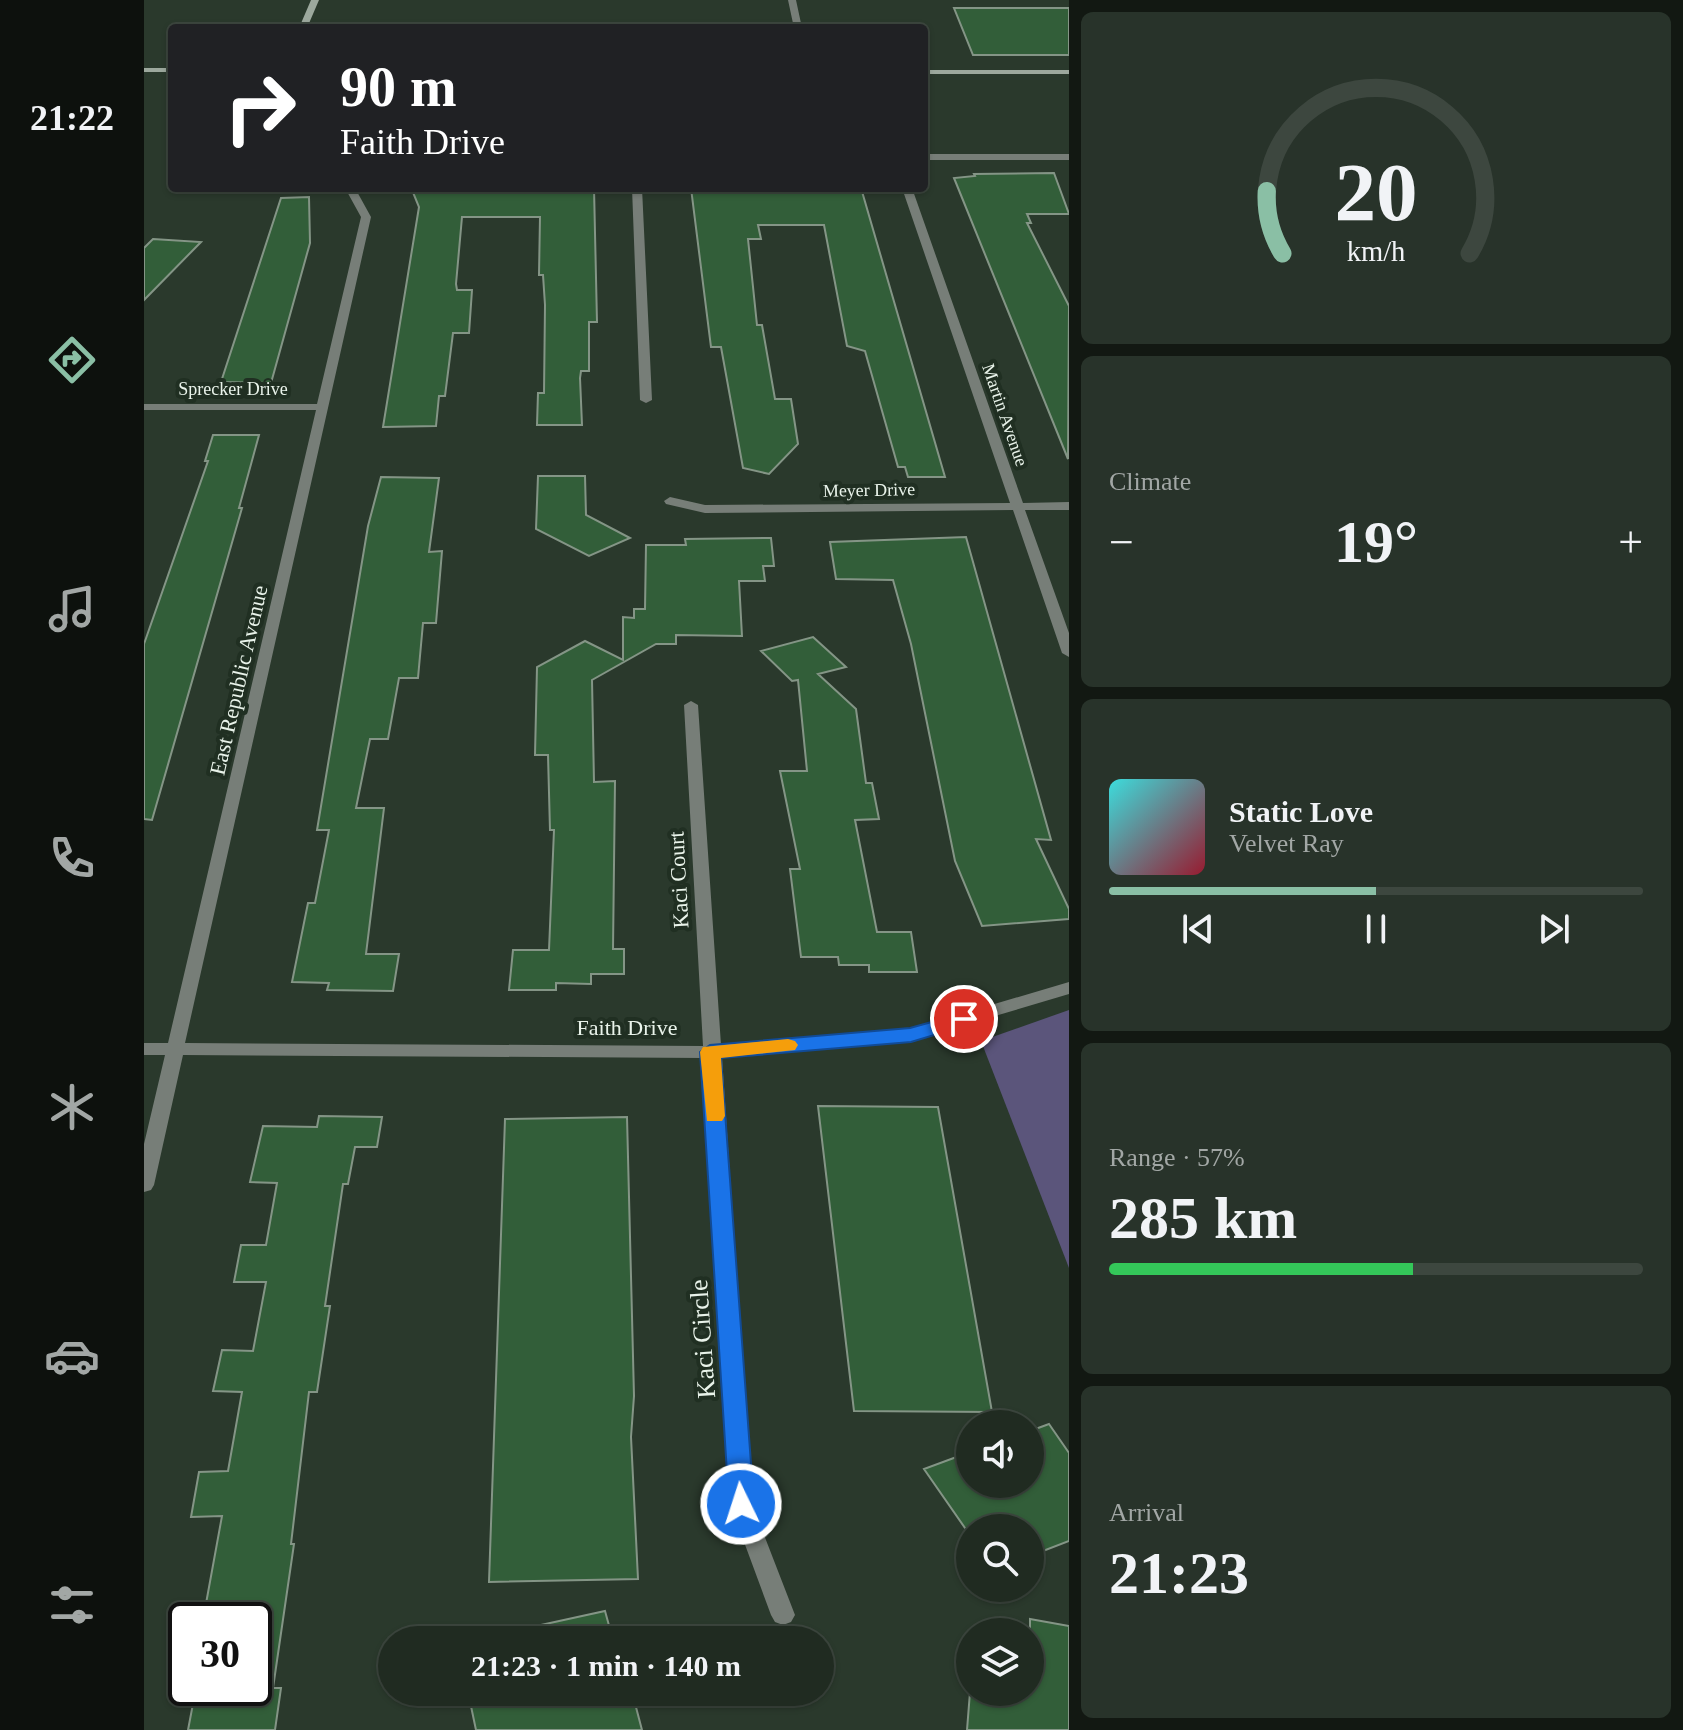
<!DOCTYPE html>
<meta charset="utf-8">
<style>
:root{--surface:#202b21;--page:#28332a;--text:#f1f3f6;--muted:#a2a7a5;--line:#3d473f;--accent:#8abfa5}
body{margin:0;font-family:"Times New Roman",serif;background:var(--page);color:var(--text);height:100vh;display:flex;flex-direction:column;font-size:30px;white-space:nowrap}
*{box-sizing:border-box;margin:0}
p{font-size:26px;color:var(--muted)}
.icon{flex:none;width:44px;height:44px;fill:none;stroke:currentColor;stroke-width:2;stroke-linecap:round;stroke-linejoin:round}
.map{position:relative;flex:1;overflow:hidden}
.sheet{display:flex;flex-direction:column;gap:12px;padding:12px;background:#121812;width:614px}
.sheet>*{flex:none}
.banner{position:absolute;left:24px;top:24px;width:760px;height:168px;border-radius:8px;box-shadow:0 2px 6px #0004,0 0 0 2px var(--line);background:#202124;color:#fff;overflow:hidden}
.buttons{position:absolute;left:812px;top:1410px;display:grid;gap:16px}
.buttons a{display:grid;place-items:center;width:88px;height:88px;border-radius:50%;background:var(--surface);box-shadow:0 2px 6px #0004,0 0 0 2px var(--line);font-size:40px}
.speed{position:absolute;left:24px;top:1602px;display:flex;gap:16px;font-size:40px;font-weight:700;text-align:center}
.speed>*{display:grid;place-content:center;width:104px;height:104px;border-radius:50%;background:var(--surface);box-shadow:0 2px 6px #0004,0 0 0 2px var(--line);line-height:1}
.speed .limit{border:4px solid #111;border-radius:12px;background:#fff;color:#111}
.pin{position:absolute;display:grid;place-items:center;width:68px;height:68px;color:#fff;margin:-34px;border:4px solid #fff;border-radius:50%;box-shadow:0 2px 8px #0007}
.me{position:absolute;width:88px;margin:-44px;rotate:356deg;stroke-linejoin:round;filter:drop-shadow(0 0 6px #0008)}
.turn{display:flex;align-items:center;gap:28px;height:168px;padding:0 40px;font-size:36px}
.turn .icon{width:104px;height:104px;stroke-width:2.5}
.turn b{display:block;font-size:56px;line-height:68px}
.big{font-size:60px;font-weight:700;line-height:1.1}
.sheet .card{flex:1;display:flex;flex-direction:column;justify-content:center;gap:12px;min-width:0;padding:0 28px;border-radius:12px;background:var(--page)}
.sheet .dial{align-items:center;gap:0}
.dial svg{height:208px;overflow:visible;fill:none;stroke:var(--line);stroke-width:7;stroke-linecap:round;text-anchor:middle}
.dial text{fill:var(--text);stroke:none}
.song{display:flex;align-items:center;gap:24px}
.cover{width:96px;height:96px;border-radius:12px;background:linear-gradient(135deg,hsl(180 70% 55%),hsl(350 70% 35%))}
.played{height:8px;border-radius:4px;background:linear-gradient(90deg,var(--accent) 50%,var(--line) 50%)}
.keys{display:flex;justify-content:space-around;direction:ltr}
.heat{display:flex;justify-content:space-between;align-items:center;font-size:44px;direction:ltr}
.charge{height:12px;border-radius:6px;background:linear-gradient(90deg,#34c759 57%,var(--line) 0)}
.trip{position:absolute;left:234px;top:1626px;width:456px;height:80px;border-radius:40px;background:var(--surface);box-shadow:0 2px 6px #0004,0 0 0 2px var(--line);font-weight:700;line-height:80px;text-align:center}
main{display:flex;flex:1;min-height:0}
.dock{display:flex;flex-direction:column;width:144px;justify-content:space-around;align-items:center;background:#0d110d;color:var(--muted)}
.dock .icon{width:56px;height:56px}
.dock .selected{color:var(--accent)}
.dock b{font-size:36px;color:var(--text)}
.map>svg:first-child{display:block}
.green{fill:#5b557b}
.building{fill:#325e39;stroke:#849586;stroke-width:2}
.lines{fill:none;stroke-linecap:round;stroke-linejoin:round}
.street{fill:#777e78;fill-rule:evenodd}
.secondary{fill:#9ca89d;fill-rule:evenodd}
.route{fill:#1a73e8;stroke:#114b97;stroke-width:2}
.slow{fill:#f59e0b}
.labels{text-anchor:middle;stroke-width:8;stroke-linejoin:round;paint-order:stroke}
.far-street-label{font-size:18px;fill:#e9f3ea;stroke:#202f22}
.street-label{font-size:22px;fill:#e9f3ea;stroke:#202f22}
.near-street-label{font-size:26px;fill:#e9f3ea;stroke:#202f22}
</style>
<main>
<nav class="dock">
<b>21:22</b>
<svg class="icon selected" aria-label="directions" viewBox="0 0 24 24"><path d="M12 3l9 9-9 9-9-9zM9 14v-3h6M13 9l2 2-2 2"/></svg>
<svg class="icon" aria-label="music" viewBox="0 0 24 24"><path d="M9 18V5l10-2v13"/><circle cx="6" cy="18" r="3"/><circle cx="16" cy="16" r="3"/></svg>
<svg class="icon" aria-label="phone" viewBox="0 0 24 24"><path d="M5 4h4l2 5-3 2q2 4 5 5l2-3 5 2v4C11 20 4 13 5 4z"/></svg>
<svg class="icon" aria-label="climate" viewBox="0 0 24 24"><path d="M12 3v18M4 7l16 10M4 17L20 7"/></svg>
<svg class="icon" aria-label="car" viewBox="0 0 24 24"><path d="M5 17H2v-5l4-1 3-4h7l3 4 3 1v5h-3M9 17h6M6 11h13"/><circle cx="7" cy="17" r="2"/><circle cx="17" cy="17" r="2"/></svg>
<svg class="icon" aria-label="filters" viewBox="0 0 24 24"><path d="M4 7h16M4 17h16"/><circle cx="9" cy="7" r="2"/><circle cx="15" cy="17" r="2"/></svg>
</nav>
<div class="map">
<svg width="925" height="1730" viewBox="0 0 925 1730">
<rect width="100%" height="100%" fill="#2a392c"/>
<!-- green -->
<path class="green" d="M925,1010V1268L837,1041Z"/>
<!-- building -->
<path class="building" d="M810,8H925V55H829Z
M910,173L925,214H883L887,223H883L925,306L924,459L810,178L831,176L830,174Z
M300,188H450L453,322H445V371H437L436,378L438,425H393L394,393H400L401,305L399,275H395L396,217H318L312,284L313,290H328L325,333H309L301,396H295L292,426L239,427L275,207L268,190Z
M547,188H717L801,477H764L761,467H754L721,351L703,346L680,225H614L617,239H604L613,325H618L631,399H647L654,444L625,474L599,468L577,347H567Z
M165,197L166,243L127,383L77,382L137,198Z
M9,239L57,242L0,300V248Z
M69,435H115L95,508H98L8,820L0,819V644L64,461H61Z
M394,476H441L442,515L486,538L445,556L392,529Z
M237,477L295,478L285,552L298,551L292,623H279L274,678H255L244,739H226L212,808H240L222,954H255L249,991L183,990L185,983L148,982L164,903H171L185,830H173L224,526Z
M822,537L907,840L892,839L925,909V919L838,926L811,861L767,644L749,580L692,579L686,542Z
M627,538L630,566H619L621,581H595L598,636L532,635V644H512L448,680L450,782L471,781L469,949H480V974H447V984L412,983V990H365L369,950H405L410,830H406L404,755H391L393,667L441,641L479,660V617L490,618V609H501L502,545H542L541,539Z
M669,637L702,667L674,674L712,709L722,783H728L735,819L711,820L733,932H767L773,972H725V965H695L694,957H657L646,869H656L636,771H663L654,680L648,681L617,651Z
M674,1106L794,1107L848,1412L710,1411Z
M175,1116L238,1117L233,1147H211L204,1184H199L181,1306H186L173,1392H165L147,1544H150L129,1688H137L131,1730H44L52,1688H110V1620H59L78,1516L47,1517L55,1472L84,1471L98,1392L69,1391L78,1350L109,1351L122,1282H90L97,1245H122L133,1183L106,1182L119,1126L173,1127Z
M483,1117L490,1396L487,1437L494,1579L345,1582L361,1119Z
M905,1424L925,1453V1541L886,1556V1528H821L780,1469L826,1452V1484H886V1431Z
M461,1611L469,1640H384L383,1628Z
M886,1619L925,1626V1730H823L826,1692H886Z
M324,1692H488L498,1730H332Z"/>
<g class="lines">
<!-- street -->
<path class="street" d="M644,0H652L658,28H650Z
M780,154H925V160H780Z
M201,188H211L227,217L41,1043L559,1046L540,705L547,701L554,705L577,1045L766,1029L925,982V994L767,1041L578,1057L608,1504L651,1615L647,1622L639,1625L631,1622L627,1615L586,1504L560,1058L39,1055L10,1185L7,1190L0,1192V1144L21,1055H0V1043H24L172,410H0V404H173L217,217Z
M488,188H498L508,400L502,403L496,400Z
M758,188H768L879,503L925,502V510H881L925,633V657L918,653L869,510L561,513L522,504L520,501L526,497L561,505L866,503Z"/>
<!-- secondary -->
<path class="secondary" d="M167,0H175L163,28H155Z
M0,68H28V72H0Z
M780,70H925V74H780Z"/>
</g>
<!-- route -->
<path class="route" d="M820,1013L827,1015L830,1019L827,1024L767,1042L577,1058L610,1504L606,1511L597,1514L588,1511L585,1504L556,1052L566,1045L766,1028Z"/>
<!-- slow -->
<path class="slow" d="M644,1039L651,1041L654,1045L651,1050L577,1058L581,1116L578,1121H563L556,1052L559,1047Z"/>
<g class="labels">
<!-- far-street labels -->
<g class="far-street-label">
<text x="89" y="395">Sprecker Drive</text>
<text transform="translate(861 415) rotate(71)" y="6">Martin Avenue</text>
<text transform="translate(725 490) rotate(-1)" y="6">Meyer Drive</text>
</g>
<!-- street labels -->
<g class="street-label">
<text transform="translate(94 680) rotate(-77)" y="8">East Republic Avenue</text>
<text transform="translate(534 880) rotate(-93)" y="8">Kaci Court</text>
<text x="483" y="1035">Faith Drive</text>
</g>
<!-- near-street labels -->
<g class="near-street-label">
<text transform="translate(558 1339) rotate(-94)" y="9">Kaci Circle</text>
</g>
</g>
</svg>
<div class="buttons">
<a><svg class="icon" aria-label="sound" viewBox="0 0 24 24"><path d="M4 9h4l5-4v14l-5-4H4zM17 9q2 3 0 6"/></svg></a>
<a><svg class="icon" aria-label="search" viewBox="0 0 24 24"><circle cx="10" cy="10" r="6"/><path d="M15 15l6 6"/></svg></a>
<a><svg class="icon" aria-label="layers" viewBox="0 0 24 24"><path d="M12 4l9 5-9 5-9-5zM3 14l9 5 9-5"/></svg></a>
</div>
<div class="speed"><div class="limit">30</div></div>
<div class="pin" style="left:820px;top:1019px;background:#d93025"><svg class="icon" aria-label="arrive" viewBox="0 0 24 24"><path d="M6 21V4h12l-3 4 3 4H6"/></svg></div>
<svg class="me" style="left:597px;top:1504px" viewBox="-20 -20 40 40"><circle r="17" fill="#1a73e8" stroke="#fff" stroke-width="3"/><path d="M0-11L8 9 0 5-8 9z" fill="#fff"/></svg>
<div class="trip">21:23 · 1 min · 140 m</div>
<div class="banner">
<div class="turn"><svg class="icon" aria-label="right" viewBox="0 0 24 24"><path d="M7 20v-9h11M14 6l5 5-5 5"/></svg><div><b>90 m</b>Faith Drive</div></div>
</div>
</div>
<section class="sheet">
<div class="card dial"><svg viewBox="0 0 100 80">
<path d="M14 69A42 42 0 1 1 86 69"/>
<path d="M14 69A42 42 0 0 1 8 45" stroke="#8abfa5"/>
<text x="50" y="56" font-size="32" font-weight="700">20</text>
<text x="50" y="72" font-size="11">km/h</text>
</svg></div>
<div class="card"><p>Climate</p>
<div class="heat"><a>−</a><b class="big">19°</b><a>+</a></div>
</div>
<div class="card">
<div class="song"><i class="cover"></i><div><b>Static Love</b><p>Velvet Ray</p></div></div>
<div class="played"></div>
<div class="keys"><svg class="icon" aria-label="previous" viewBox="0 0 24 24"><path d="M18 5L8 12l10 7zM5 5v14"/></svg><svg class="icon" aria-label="pause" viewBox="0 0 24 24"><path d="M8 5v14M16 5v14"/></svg><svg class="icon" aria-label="next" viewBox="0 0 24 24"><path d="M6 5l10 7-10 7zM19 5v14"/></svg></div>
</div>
<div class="card"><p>Range · 57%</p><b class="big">285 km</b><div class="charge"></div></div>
<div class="card"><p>Arrival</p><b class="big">21:23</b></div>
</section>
</main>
